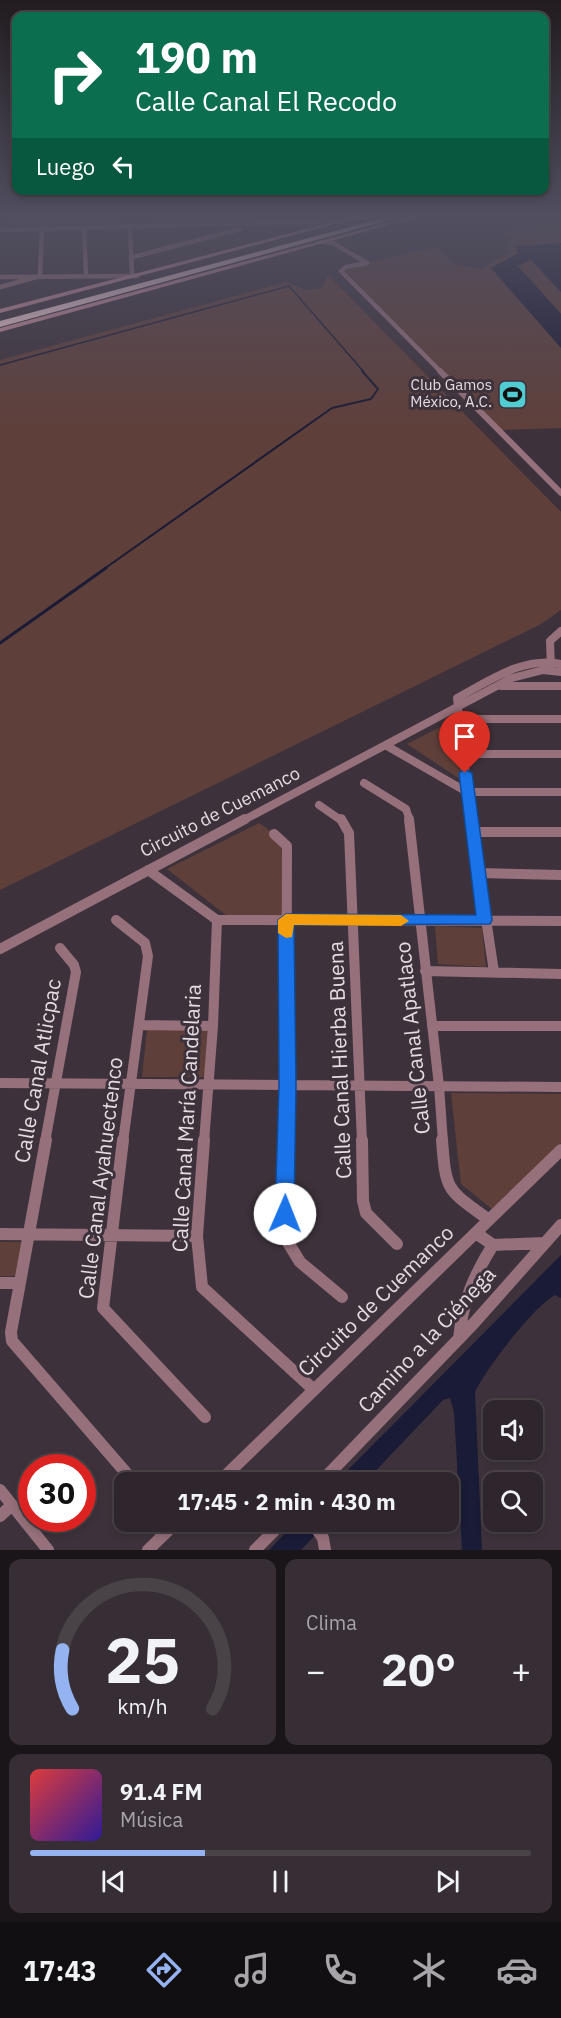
<!DOCTYPE html>
<html lang="es">
<meta charset="utf-8">
<style>
:root{--surface:#2e262c;--page:#362e34;--text:#f1f3f6;--muted:#a7a5a9;--line:#494348;--accent:#95b2f1}
body{margin:0;font-family:"IBM Plex Sans",sans-serif;background:var(--page);color:var(--text);height:100vh;display:flex;flex-direction:column;font-size:22px;white-space:nowrap}
*{box-sizing:border-box;margin:0}
p{font-size:20px;color:var(--muted)}
.icon{flex:none;width:33px;height:33px;fill:none;stroke:currentColor;stroke-width:2;stroke-linecap:round;stroke-linejoin:round}
.map{position:relative;height:1550px;overflow:hidden}
.drawer{display:flex;flex-direction:column;gap:9px;padding:9px;background:#191518;flex:1}
.drawer>*{flex:none}
.top-card{position:absolute;left:12px;top:12px;width:537px;height:183px;border-radius:12px;box-shadow:0 3px 9px #0003,0 0 0 2px var(--line);background:#0b6e4f;color:#fff;overflow:hidden}
.fabs{position:absolute;left:483px;top:1400px;display:grid;gap:12px}
.fabs a{display:grid;place-items:center;width:60px;height:60px;border-radius:12px;background:var(--surface);box-shadow:0 3px 9px #0003,0 0 0 2px var(--line);font-size:30px}
.speed{position:absolute;left:18px;top:1454px;display:flex;gap:12px;font-size:30px;font-weight:700;text-align:center}
.speed>*{display:grid;place-content:center;width:78px;height:78px;border-radius:50%;background:var(--surface);box-shadow:0 3px 9px #0003,0 0 0 2px var(--line);line-height:1}
.speed .limit{border:9px solid #d22;background:#fff;color:#111}
.pin{position:absolute;display:grid;place-items:center;width:51px;height:51px;color:#fff;margin:-62px -26px;border-radius:50% 50% 50% 0;rotate:-45deg;box-shadow:0 0 6px #0007}
.pin .icon{rotate:45deg}
.me{position:absolute;width:66px;margin:-33px;rotate:1deg;stroke-linejoin:round;filter:drop-shadow(0 0 4px #0008)}
.turn{display:flex;align-items:center;gap:21px;height:126px;padding:0 24px;font-size:27px}
.turn .icon{width:78px;height:78px;stroke-width:2.5}
.turn b{display:block;font-size:42px;line-height:51px}
.then{display:flex;align-items:center;height:57px;padding:0 24px;background:#0003;gap:12px;font-size:22px}
.big{font-size:45px;font-weight:800;line-height:1.1}
.drawer .card{flex:1;display:flex;flex-direction:column;justify-content:center;gap:9px;min-width:0;padding:0 21px;border-radius:12px;background:var(--page)}
.drawer .dial{align-items:center;gap:0}
.dial svg{height:156px;overflow:visible;fill:none;stroke:var(--line);stroke-width:7;stroke-linecap:round;text-anchor:middle}
.dial text{fill:var(--text);stroke:none}
.song{display:flex;align-items:center;gap:18px}
.cover{width:72px;height:72px;border-radius:9px;background:linear-gradient(135deg,hsl(0 70% 55%),hsl(250 70% 35%))}
.played{height:6px;border-radius:3px;background:linear-gradient(90deg,var(--accent) 35%,var(--line) 35%)}
.keys{display:flex;justify-content:space-around;direction:ltr}
.heat{display:flex;justify-content:space-between;align-items:center;font-size:33px;direction:ltr}
.drawer .tiles{flex:1;display:grid;gap:9px;grid-template-columns:1fr 1fr}
.card:last-child{grid-column:span 2}
.trip{position:absolute;left:114px;top:1472px;width:345px;height:60px;border-radius:12px;background:var(--surface);box-shadow:0 3px 9px #0003,0 0 0 2px var(--line);font-weight:800;line-height:60px;text-align:center}
.dock{display:flex;height:96px;justify-content:space-around;align-items:center;background:#120f12;color:var(--muted)}
.dock .icon{width:42px;height:42px}
.dock .selected{color:var(--accent)}
.dock b{font-size:27px;color:var(--text)}
.map>svg:first-child{display:block}
.green{fill:#5f3f3a}
.water{fill:#1a1b36}
.lines{fill:none;stroke-linecap:round;stroke-linejoin:round}
.stream-far2{stroke:#1a1b36;stroke-width:1.5}
.stream-far1{stroke:#1a1b36;stroke-width:2}
.stream{stroke:#1a1b36;stroke-width:3}
.minor-far4{stroke:#96707a;stroke-width:4.5}
.minor-far3{stroke:#96707a;stroke-width:6}
.minor-far2{stroke:#96707a;stroke-width:8}
.minor-far1{stroke:#96707a;stroke-width:10}
.minor{stroke:#96707a;stroke-width:12}
.secondary{fill:#cc8f9f;fill-rule:evenodd}
.motorway{fill:#f7d0d9;fill-rule:evenodd}
.wall{fill:#59535e}
.route{fill:#1a73e8;stroke:#114b97;stroke-width:1.5}
.slow{fill:#f59e0b}
.labels{text-anchor:middle;stroke-width:6;stroke-linejoin:round;paint-order:stroke}
.far-poi-label{font-size:15px;fill:#e3dce1;stroke:#3d323b;text-anchor:end}
.street-label{font-size:18px;fill:#e3dce1;stroke:#3d323b}
.near-street-label{font-size:21px;fill:#e3dce1;stroke:#3d323b}
</style>
<div class="map">
<svg width="561" height="1550" viewBox="0 0 561 1550">
<rect width="100%" height="100%" fill="#3d323b"/>
<!-- green -->
<path class="green" d="M561,225V428L502,430L394,324L345,271L368,262L437,247L454,265L481,269L511,252L507,247L514,245L502,233L513,228Z
M328,275L561,512V610L541,624L0,890V360L286,282L306,290L322,288Z
M462,716L472,787L407,744Z
M259,823L287,843L284,917L227,916L167,869Z
M435,926L482,928L486,967L438,964Z
M147,1029H216L213,1077H142Z
M451,1093L561,1094V1143L492,1209L461,1184Z
M0,1242H30L24,1276H0Z"/>
<!-- water -->
<path class="water" d="M561,243V292L531,260L518,266L561,314V348L491,268L518,253L515,246Z
M561,1255V1298L555,1295C533,1307 486,1369 475,1392L482,1550H462L454,1412L450,1398L443,1400L365,1482H336Z
M297,1521H329L301,1550H269Z"/>
<g class="lines">
<!-- stream-far2 -->
<path class="stream-far2" d="M0,365L289,286L364,372"/>
<!-- stream-far1 -->
<path class="stream-far1" d="M104,569L332,408L371,399L378,389L362,371"/>
<!-- stream -->
<path class="stream" d="M0,643L106,568"/>
<!-- minor-far4 -->
<path class="minor-far4" d="M130,228L132,274
M84,229L86,275
M0,230L343,221
M322,242L333,243L367,263L346,267L341,271L441,372
M133,257L240,229
M0,277L137,276
M0,287L40,276L42,229"/>
<!-- minor-far3 -->
<path class="minor-far3" d="M440,371L561,493"/>
<!-- minor-far2 -->
<path class="minor-far2" d="M551,667L550,641L561,631
M501,686H561
M459,719H561
M387,746L467,792H561
M464,754H561
M364,783L406,809L410,821
M319,805L342,821
M242,821L512,678L543,670L561,672
M471,821L457,698C489,681 523,656 561,664"/>
<!-- minor-far1 -->
<path class="minor-far1" d="M341,819L349,833L362,1142
M409,819L439,1086L443,1142
M471,819L494,972
M474,832H561
M274,834L287,846L286,1142
M148,870L217,920L213,1026L204,1142
M479,873L561,875
M116,920L145,943L148,956L123,1142
M217,920L561,921
M0,949L245,819
M425,971L561,974
M139,1025L213,1026
M432,1026H561
M0,1083L561,1087
M45,1142L76,972L74,965L60,948"/>
<!-- minor -->
<path class="minor" d="M46,1140L11,1332L12,1341L134,1482
M123,1140L103,1308L205,1417
M204,1140L197,1236L202,1287L314,1390
M287,1140L284,1236L300,1262L342,1297
M362,1140L363,1201L366,1213L397,1244
M442,1140C446,1193 447,1189 489,1220
M476,1233L493,1245L543,1243
M0,1234L197,1236
M0,1283H20
M459,1339C462,1303 474,1275 493,1245
M219,1482L561,1150
M321,1482L474,1323L561,1225
M0,1490L48,1550
M0,1516L12,1505
M311,1521L323,1538L325,1550
M148,1550L178,1521
M255,1550L284,1521"/>
<!-- secondary -->
<path class="secondary" d="M352,217H362L0,313V309Z
M408,217H418L0,332V328Z"/>
<!-- motorway -->
<path class="motorway" d="M387,217H400L0,327V321Z"/>
</g>
<!-- wall -->
<path class="wall" d="M0,217H122V222L13,225L12,218H0Z"/>
<!-- sky -->
<linearGradient id="sky" x2="0" y2="1"><stop stop-color="#221c20"/><stop offset="0.5" stop-color="#514f60"/><stop offset="1" stop-color="#514f60" stop-opacity="0"/></linearGradient>
<rect width="561" height="434" fill="url(#sky)"/>
<!-- route -->
<path class="route" d="M465,769L472,773L492,920L490,924L294,925L296,1085L294,1214L291,1220L285,1223L278,1220L275,1214L279,1085L278,920L286,914L476,915L459,773Z"/>
<!-- slow -->
<path class="slow" d="M286,914L401,915L409,921L401,926L294,925L292,937L286,938L278,933V920Z"/>
<!-- icons -->
<defs>
<symbol id="stadium-square" viewBox="-11 -11 22 22"><rect x="-9" y="-9" width="18" height="18" rx="4" fill="#51ccd2" stroke="#3d323b"/><path d="M0-5a6.5 5 0 1 0 0 10a6.5 5 0 1 0 0-10ZM-3.5-1.8h7v3.6h-7Z" fill="#111"/></symbol>
</defs>
<g fill-rule="evenodd">
<use href="#stadium-square" x="496" y="378" width="33" height="33"/>
</g>
<g class="labels">
<!-- far-poi labels -->
<g class="far-poi-label">
<text x="492" y="390">Club Gamos<tspan x="492" dy="17">México, A.C.</tspan></text>
</g>
<!-- street labels -->
<g class="street-label">
<text transform="translate(220 812) rotate(-27)" y="6">Circuito de Cuemanco</text>
</g>
<!-- near-street labels -->
<g class="near-street-label">
<text transform="translate(413 1038) rotate(-96)" y="7">Calle Canal Apatlaco</text>
<text transform="translate(340 1060) rotate(-92)" y="7">Calle Canal Hierba Buena</text>
<text transform="translate(38 1071) rotate(-80)" y="7">Calle Canal Atlicpac</text>
<text transform="translate(187 1118) rotate(-87)" y="7">Calle Canal María Candelaria</text>
<text transform="translate(101 1178) rotate(-83)" y="7">Calle Canal Ayahuectenco</text>
<text transform="translate(376 1301) rotate(-44)" y="7">Circuito de Cuemanco</text>
<text transform="translate(427 1340) rotate(-47)" y="7">Camino a la Ciénega</text>
</g>
</g>
</svg>
<div class="fabs">
<a><svg class="icon" aria-label="sound" viewBox="0 0 24 24"><path d="M4 9h4l5-4v14l-5-4H4zM17 9q2 3 0 6"/></svg></a>
<a><svg class="icon" aria-label="search" viewBox="0 0 24 24"><circle cx="10" cy="10" r="6"/><path d="M15 15l6 6"/></svg></a>
</div>
<div class="speed"><div class="limit">30</div></div>
<div class="pin" style="left:465px;top:773px;background:#d93025"><svg class="icon" aria-label="arrive" viewBox="0 0 24 24"><path d="M6 21V4h12l-3 4 3 4H6"/></svg></div>
<svg class="me" style="left:285px;top:1214px" viewBox="-20 -20 40 40"><circle r="19" fill="#fff"/><path d="M0-13L10 11 0 6-10 11z" fill="#1a73e8"/></svg>
<div class="trip">17:45 · 2 min · 430 m</div>
<div class="top-card">
<div class="turn"><svg class="icon" aria-label="right" viewBox="0 0 24 24"><path d="M7 20v-9h11M14 6l5 5-5 5"/></svg><div><b>190 m</b>Calle Canal El Recodo</div></div>
<div class="then">Luego<svg class="icon" aria-label="left" viewBox="0 0 24 24"><path d="M17 20v-9H6M10 6l-5 5 5 5"/></svg></div>
</div>
</div>
<section class="drawer">
<div class="tiles">
<div class="card dial"><svg viewBox="0 0 100 80">
<path d="M14 69A42 42 0 1 1 86 69"/>
<path d="M14 69A42 42 0 0 1 9 39" stroke="#95b2f1"/>
<text x="50" y="56" font-size="32" font-weight="700">25</text>
<text x="50" y="72" font-size="11">km/h</text>
</svg></div>
<div class="card"><p>Clima</p>
<div class="heat"><a>−</a><b class="big">20°</b><a>+</a></div>
</div>
<div class="card">
<div class="song"><i class="cover"></i><div><b>91.4 FM</b><p>Música</p></div></div>
<div class="played"></div>
<div class="keys"><svg class="icon" aria-label="previous" viewBox="0 0 24 24"><path d="M18 5L8 12l10 7zM5 5v14"/></svg><svg class="icon" aria-label="pause" viewBox="0 0 24 24"><path d="M8 5v14M16 5v14"/></svg><svg class="icon" aria-label="next" viewBox="0 0 24 24"><path d="M6 5l10 7-10 7zM19 5v14"/></svg></div>
</div>
</div>
</section>
<nav class="dock">
<b>17:43</b>
<svg class="icon selected" aria-label="directions" viewBox="0 0 24 24"><path d="M12 3l9 9-9 9-9-9zM9 14v-3h6M13 9l2 2-2 2"/></svg>
<svg class="icon" aria-label="music" viewBox="0 0 24 24"><path d="M9 18V5l10-2v13"/><circle cx="6" cy="18" r="3"/><circle cx="16" cy="16" r="3"/></svg>
<svg class="icon" aria-label="phone" viewBox="0 0 24 24"><path d="M5 4h4l2 5-3 2q2 4 5 5l2-3 5 2v4C11 20 4 13 5 4z"/></svg>
<svg class="icon" aria-label="climate" viewBox="0 0 24 24"><path d="M12 3v18M4 7l16 10M4 17L20 7"/></svg>
<svg class="icon" aria-label="car" viewBox="0 0 24 24"><path d="M5 17H2v-5l4-1 3-4h7l3 4 3 1v5h-3M9 17h6M6 11h13"/><circle cx="7" cy="17" r="2"/><circle cx="17" cy="17" r="2"/></svg>
</nav>
